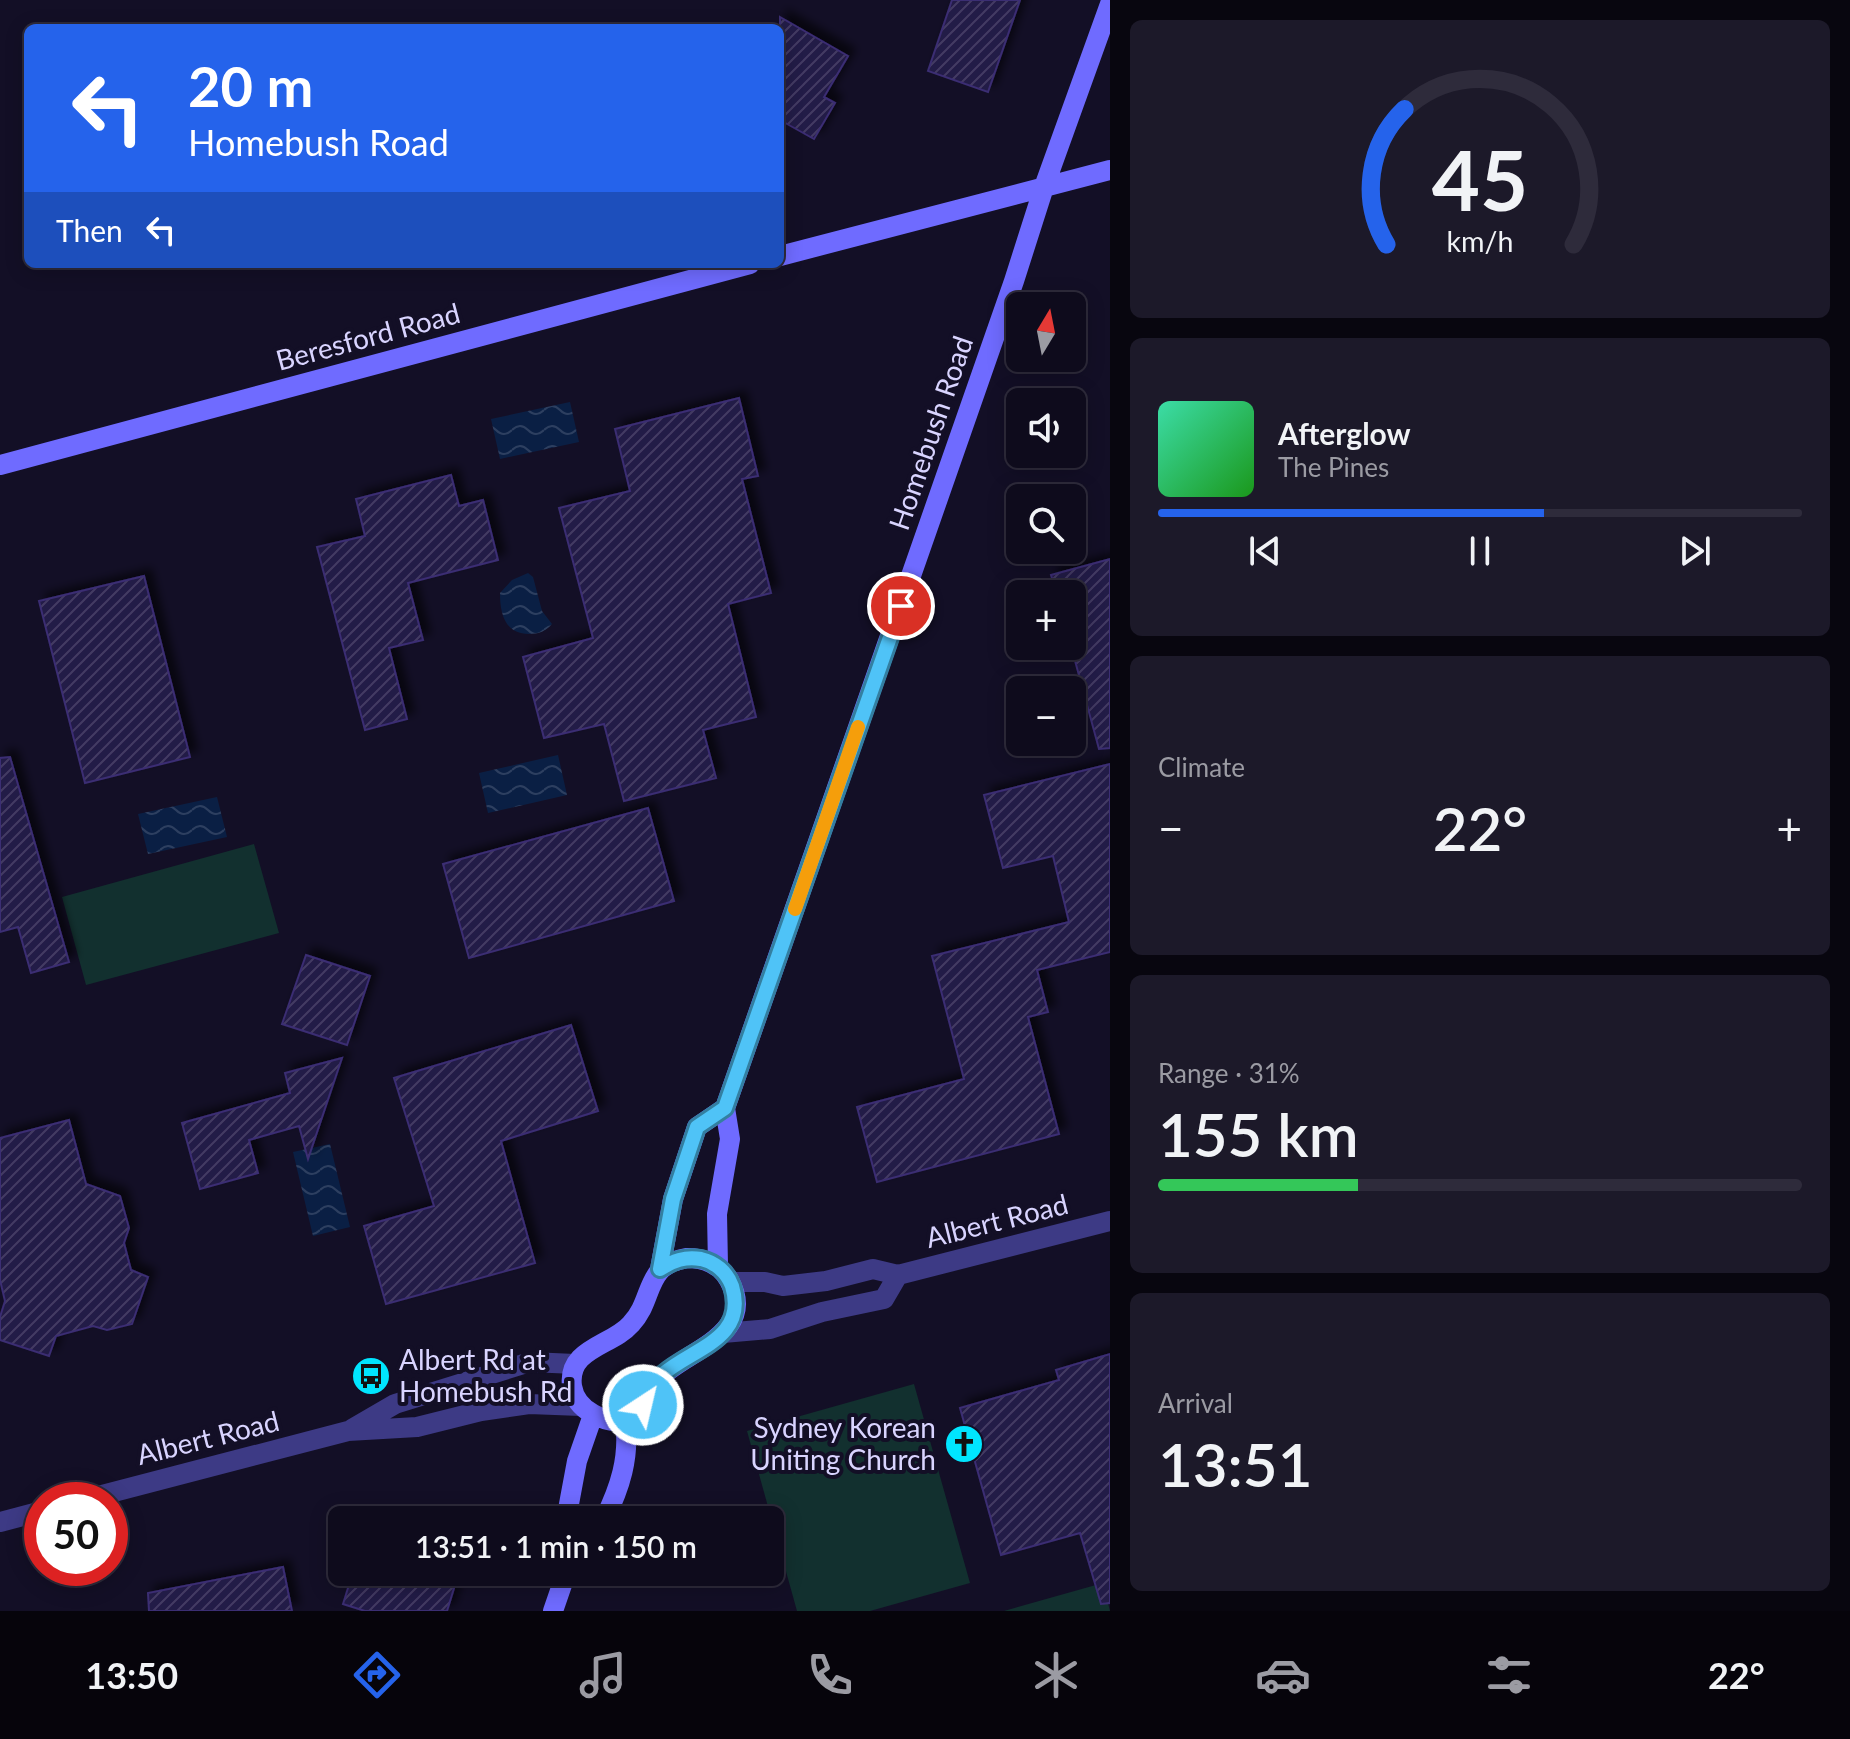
<!DOCTYPE html>
<meta charset="utf-8">
<style>
:root{--surface:#0e0b1c;--page:#1c1929;--text:#f1f3f6;--muted:#9b9ba3;--line:#2e2b3b;--accent:#2563eb}
body{margin:0;font-family:Lato,sans-serif;background:var(--page);color:var(--text);height:100vh;display:flex;flex-direction:column;font-size:30px;white-space:nowrap}
*{box-sizing:border-box;margin:0}
p{font-size:26px;color:var(--muted)}
.icon{flex:none;width:44px;height:44px;fill:none;stroke:currentColor;stroke-width:2;stroke-linecap:round;stroke-linejoin:round}
.map{position:relative;flex:1;overflow:hidden}
.side{display:flex;flex-direction:column;gap:20px;padding:20px;background:#08060f;width:740px}
.side>*{flex:none}
.hud{position:absolute;left:24px;top:24px;width:760px;height:244px;border-radius:12px;box-shadow:0 4px 20px #0003,0 0 0 2px var(--line);background:#2563eb;color:#fff;overflow:hidden}
.needle{width:52px;rotate:10deg}
.buttons{position:absolute;left:1006px;top:292px;display:grid;gap:16px}
.buttons a{display:grid;place-items:center;width:80px;height:80px;border-radius:12px;background:var(--surface);box-shadow:0 4px 20px #0003,0 0 0 2px var(--line);font-size:40px}
.speed{position:absolute;left:24px;top:1482px;display:flex;gap:16px;font-size:40px;font-weight:700;text-align:center}
.speed>*{display:grid;place-content:center;width:104px;height:104px;border-radius:50%;background:var(--surface);box-shadow:0 4px 20px #0003,0 0 0 2px var(--line);line-height:1}
.speed .limit{border:12px solid #d22;background:#fff;color:#111}
.pin{position:absolute;display:grid;place-items:center;width:68px;height:68px;color:#fff;margin:-34px;border:4px solid #fff;border-radius:50%;box-shadow:0 2px 8px #0007}
.me{position:absolute;width:88px;margin:-44px;rotate:35deg;stroke-linejoin:round;filter:drop-shadow(0 0 6px #0008)}
.turn{display:flex;align-items:center;gap:28px;height:168px;padding:0 32px;font-size:36px}
.turn .icon{width:104px;height:104px;stroke-width:2.5}
.turn b{display:block;font-size:56px;line-height:68px}
.then{display:flex;align-items:center;height:76px;padding:0 32px;background:#0003;gap:16px;font-size:30px}
.big{font-size:60px;font-weight:600;line-height:1.1}
.side .widget{flex:1;display:flex;flex-direction:column;justify-content:center;gap:12px;min-width:0;padding:0 28px;border-radius:12px;background:var(--page)}
.side .dial{align-items:center;gap:0}
.dial svg{height:208px;overflow:visible;fill:none;stroke:var(--line);stroke-width:7;stroke-linecap:round;text-anchor:middle}
.dial text{fill:var(--text);stroke:none}
.song{display:flex;align-items:center;gap:24px}
.cover{width:96px;height:96px;border-radius:12px;background:linear-gradient(135deg,hsl(160 70% 55%),hsl(120 70% 35%))}
.played{height:8px;border-radius:4px;background:linear-gradient(90deg,var(--accent) 60%,var(--line) 60%)}
.keys{display:flex;justify-content:space-around;direction:ltr}
.heat{display:flex;justify-content:space-between;align-items:center;font-size:44px;direction:ltr}
.charge{height:12px;border-radius:6px;background:linear-gradient(90deg,#34c759 31%,var(--line) 0)}
.trip{position:absolute;left:328px;top:1506px;width:456px;height:80px;border-radius:12px;background:var(--surface);box-shadow:0 4px 20px #0003,0 0 0 2px var(--line);font-weight:600;line-height:80px;text-align:center}
.dock{display:flex;height:128px;justify-content:space-around;align-items:center;background:#06040b;color:var(--muted)}
.dock .icon{width:56px;height:56px}
.dock .active{color:var(--accent)}
.dock b{font-size:36px;color:var(--text)}
main{display:flex;flex:1;min-height:0}
.map>svg:first-child{display:block}
.park{fill:#12302f}
.water{fill:url(#water-waves)}
.building{fill:url(#building-hatch);stroke:#3b2d73;stroke-width:2;filter:url(#shadow)}
.lines{fill:none;stroke-linecap:round;stroke-linejoin:round}
.street{stroke:#3d3a85;stroke-width:20}
.secondary{stroke:#6f6bff;stroke-width:20}
.route-casing{stroke:#337fa1;stroke-width:20}
.route{stroke:#4fc3f7;stroke-width:14}
.slow{stroke:#f59e0b;stroke-width:14}
.labels{text-anchor:middle;stroke-width:8;stroke-linejoin:round;paint-order:stroke}
.street-label{font-size:28px;fill:#d9d4ff;stroke:#130f26}
.poi-label{font-size:28px;fill:#d9d4ff;stroke:#130f26;text-anchor:start}
</style>
<main>
<div class="map">
<svg width="1110" height="1611" viewBox="0 0 1110 1611">
<defs>
<pattern id="water-waves" width="16" height="10" patternUnits="userSpaceOnUse" patternTransform="scale(2)"><rect width="16" height="10" fill="#0a1f44"/><path d="M0 5q4-4 8 0t8 0" fill="none" stroke="#2d3f60"/></pattern>
<pattern id="building-hatch" width="6" height="6" patternUnits="userSpaceOnUse" patternTransform="scale(2)"><rect width="6" height="6" fill="#241b47"/><path d="M-1 1l2-2M0 6l6-6M5 7l2-2" fill="none" stroke="#433b63"/></pattern>
<filter id="shadow"><feDropShadow dx="7" dy="-7" stdDeviation="4" flood-color="#0009"/></filter>
</defs>
<rect width="100%" height="100%" fill="#130f26"/>
<!-- park -->
<path class="park" d="M254,844L279,933L86,985L62,897Z
M914,1384L970,1583L870,1611H797L747,1431Z
M1103,1583L1110,1611H1004Z"/>
<!-- water -->
<path class="water" d="M570,402L579,442L500,459L491,419Z
M528,573L533,577L542,611L552,624C546,631 539,634 529,634C505,634 500,614 500,593L512,580Z
M558,755L567,795L488,813L479,773Z
M217,797L227,837L148,854L138,814Z
M330,1144L350,1227L313,1236L293,1152Z"/>
<!-- building -->
<path class="building" d="M952,0H1020L988,92L928,71Z
M780,17L848,56L824,97L835,103L814,139L780,120Z
M739,398L758,476L742,479L771,593L728,604L756,717L703,730L716,778L624,801L604,724L544,738L523,657L593,638L559,508L630,491L615,429Z
M451,475L459,506L483,500L498,560L408,583L423,640L389,648L407,719L365,730L317,547L365,536L356,499Z
M1110,559V748L1099,749L1071,646L1072,594H1057L1051,575Z
M144,576L190,757L85,783L39,601Z
M10,757L69,962L31,973L18,927L0,932V758Z
M1110,764V952L1037,970L1048,1012L1028,1017L1059,1134L877,1182L857,1107L964,1079L932,956L1069,922L1053,856L1003,868L984,795Z
M648,808L674,901L469,958L443,864Z
M306,955L370,976L347,1045L282,1024Z
M571,1025L598,1111L501,1141L535,1263L386,1304L364,1226L434,1206L394,1078Z
M342,1058L308,1159L299,1126L249,1140L258,1173L200,1189L182,1123L290,1093L285,1073Z
M69,1120L86,1184L120,1196L129,1228L124,1243L131,1270L148,1277L132,1324L107,1330L93,1326L56,1336L49,1356L0,1340V1317L5,1301L0,1280V1138Z
M1110,1354V1603L1101,1604L1080,1533L1001,1555L960,1408L1059,1380L1056,1370Z
M283,1567L292,1611H149L148,1593Z
M353,1572H459L447,1611H365L343,1604Z"/>
<g class="lines">
<!-- street -->
<path class="street" d="M731,1282H765L783,1286L826,1281L873,1269L898,1275L1110,1221
M723,1333L770,1329L822,1312L884,1299L898,1275
M352,1429L395,1404L530,1362L575,1364
M83,1500L348,1431L417,1427L481,1411L529,1404L581,1406
M0,1522L42,1511"/>
<!-- secondary -->
<path class="secondary" d="M780,256L1110,170
M0,465L750,264
M687,1258C704,1258 720,1264 729,1280C758,1333 689,1350 662,1376C649,1388 646,1406 634,1417C620,1424 607,1422 593,1414C582,1408 574,1399 572,1386C567,1348 612,1346 631,1324C655,1299 643,1265 687,1258Z
M718,1266L717,1214L730,1139L725,1108L1014,281L1044,187L1110,4
M660,1269L673,1199L697,1127L725,1108
M566,1520L577,1461L593,1415
M604,1520C620,1488 630,1457 625,1422
M553,1611L564,1579L570,1572"/>
</g>
<g class="lines">
<defs>
<path id="route" d="M643,1405C648,1394 653,1383 663,1374C693,1348 748,1339 732,1286C727,1272 715,1262 701,1259C685,1256 673,1261 660,1269L673,1199L697,1127L725,1108L901,606"/>
</defs>
<!-- route casing -->
<use href="#route" class="route-casing"/>
<!-- route -->
<use href="#route" class="route"/>
<!-- slow -->
<path class="slow" d="M795,909L858,727"/>
</g>
<!-- icons -->
<defs>
<symbol id="bus-disc" viewBox="-11 -11 22 22"><circle r="9.5" fill="#00e5ff" stroke="#130f26"/><path d="M-5-6H5V4H4V6H2V4H-2V6H-4V4H-5ZM-3.5-4V0h7V-4ZM-3.5 1.2v1.5H-2V1.2ZM2 1.2v1.5H3.5V1.2Z" fill="#111"/></symbol>
<symbol id="church-disc" viewBox="-11 -11 22 22"><circle r="9.5" fill="#00e5ff" stroke="#130f26"/><path d="M-1.2-6h2.4v3.5h3.3v2.4h-3.3V6h-2.4V-.1h-3.3v-2.4h3.3Z" fill="#111"/></symbol>
</defs>
<g fill-rule="evenodd">
<use href="#bus-disc" x="349" y="1354" width="44" height="44"/>
<use href="#church-disc" x="942" y="1422" width="44" height="44"/>
</g>
<g class="labels">
<!-- street labels -->
<g class="street-label">
<text transform="translate(368 337) rotate(-15)" y="10">Beresford Road</text>
<text transform="translate(931 433) rotate(-71)" y="10">Homebush Road</text>
<text transform="translate(997 1221) rotate(-14)" y="10">Albert Road</text>
<text transform="translate(208 1438) rotate(-14)" y="10">Albert Road</text>
</g>
<!-- poi labels -->
<g class="poi-label">
<text x="399" y="1370">Albert Rd at<tspan x="399" dy="32">Homebush Rd</tspan></text>
<text x="936" y="1438" text-anchor="end">Sydney Korean<tspan x="936" dy="32">Uniting Church</tspan></text>
</g>
</g>
</svg>
<div class="buttons">
<a><svg class="needle" viewBox="-14 -14 28 28"><path d="M0-13l5 13h-10z" fill="#e53935"/><path d="M0 13l5-13h-10z" fill="#9b9ba3"/></svg></a>
<a><svg class="icon" aria-label="sound" viewBox="0 0 24 24"><path d="M4 9h4l5-4v14l-5-4H4zM17 9q2 3 0 6"/></svg></a>
<a><svg class="icon" aria-label="search" viewBox="0 0 24 24"><circle cx="10" cy="10" r="6"/><path d="M15 15l6 6"/></svg></a>
<a>+</a>
<a>−</a>
</div>
<div class="speed"><div class="limit">50</div></div>
<div class="pin" style="left:901px;top:606px;background:#d93025"><svg class="icon" aria-label="arrive" viewBox="0 0 24 24"><path d="M6 21V4h12l-3 4 3 4H6"/></svg></div>
<svg class="me" style="left:643px;top:1405px" viewBox="-20 -20 40 40"><circle r="17" fill="#4fc3f7" stroke="#fff" stroke-width="3"/><path d="M0-11L8 9 0 5-8 9z" fill="#fff"/></svg>
<div class="trip">13:51 · 1 min · 150 m</div>
<div class="hud">
<div class="turn"><svg class="icon" aria-label="left" viewBox="0 0 24 24"><path d="M17 20v-9H6M10 6l-5 5 5 5"/></svg><div><b>20 m</b>Homebush Road</div></div>
<div class="then">Then<svg class="icon" aria-label="left" viewBox="0 0 24 24"><path d="M17 20v-9H6M10 6l-5 5 5 5"/></svg></div>
</div>
</div>
<section class="side">
<div class="widget dial"><svg viewBox="0 0 100 80">
<path d="M14 69A42 42 0 1 1 86 69"/>
<path d="M14 69A42 42 0 0 1 21 17" stroke="#2563eb"/>
<text x="50" y="56" font-size="32" font-weight="700">45</text>
<text x="50" y="72" font-size="11">km/h</text>
</svg></div>
<div class="widget">
<div class="song"><i class="cover"></i><div><b>Afterglow</b><p>The Pines</p></div></div>
<div class="played"></div>
<div class="keys"><svg class="icon" aria-label="previous" viewBox="0 0 24 24"><path d="M18 5L8 12l10 7zM5 5v14"/></svg><svg class="icon" aria-label="pause" viewBox="0 0 24 24"><path d="M8 5v14M16 5v14"/></svg><svg class="icon" aria-label="next" viewBox="0 0 24 24"><path d="M6 5l10 7-10 7zM19 5v14"/></svg></div>
</div>
<div class="widget"><p>Climate</p>
<div class="heat"><a>−</a><b class="big">22°</b><a>+</a></div>
</div>
<div class="widget"><p>Range · 31%</p><b class="big">155 km</b><div class="charge"></div></div>
<div class="widget"><p>Arrival</p><b class="big">13:51</b></div>
</section>
</main>
<nav class="dock">
<b>13:50</b>
<svg class="icon active" aria-label="directions" viewBox="0 0 24 24"><path d="M12 3l9 9-9 9-9-9zM9 14v-3h6M13 9l2 2-2 2"/></svg>
<svg class="icon" aria-label="music" viewBox="0 0 24 24"><path d="M9 18V5l10-2v13"/><circle cx="6" cy="18" r="3"/><circle cx="16" cy="16" r="3"/></svg>
<svg class="icon" aria-label="phone" viewBox="0 0 24 24"><path d="M5 4h4l2 5-3 2q2 4 5 5l2-3 5 2v4C11 20 4 13 5 4z"/></svg>
<svg class="icon" aria-label="climate" viewBox="0 0 24 24"><path d="M12 3v18M4 7l16 10M4 17L20 7"/></svg>
<svg class="icon" aria-label="car" viewBox="0 0 24 24"><path d="M5 17H2v-5l4-1 3-4h7l3 4 3 1v5h-3M9 17h6M6 11h13"/><circle cx="7" cy="17" r="2"/><circle cx="17" cy="17" r="2"/></svg>
<svg class="icon" aria-label="filters" viewBox="0 0 24 24"><path d="M4 7h16M4 17h16"/><circle cx="9" cy="7" r="2"/><circle cx="15" cy="17" r="2"/></svg>
<b>22°</b>
</nav>
